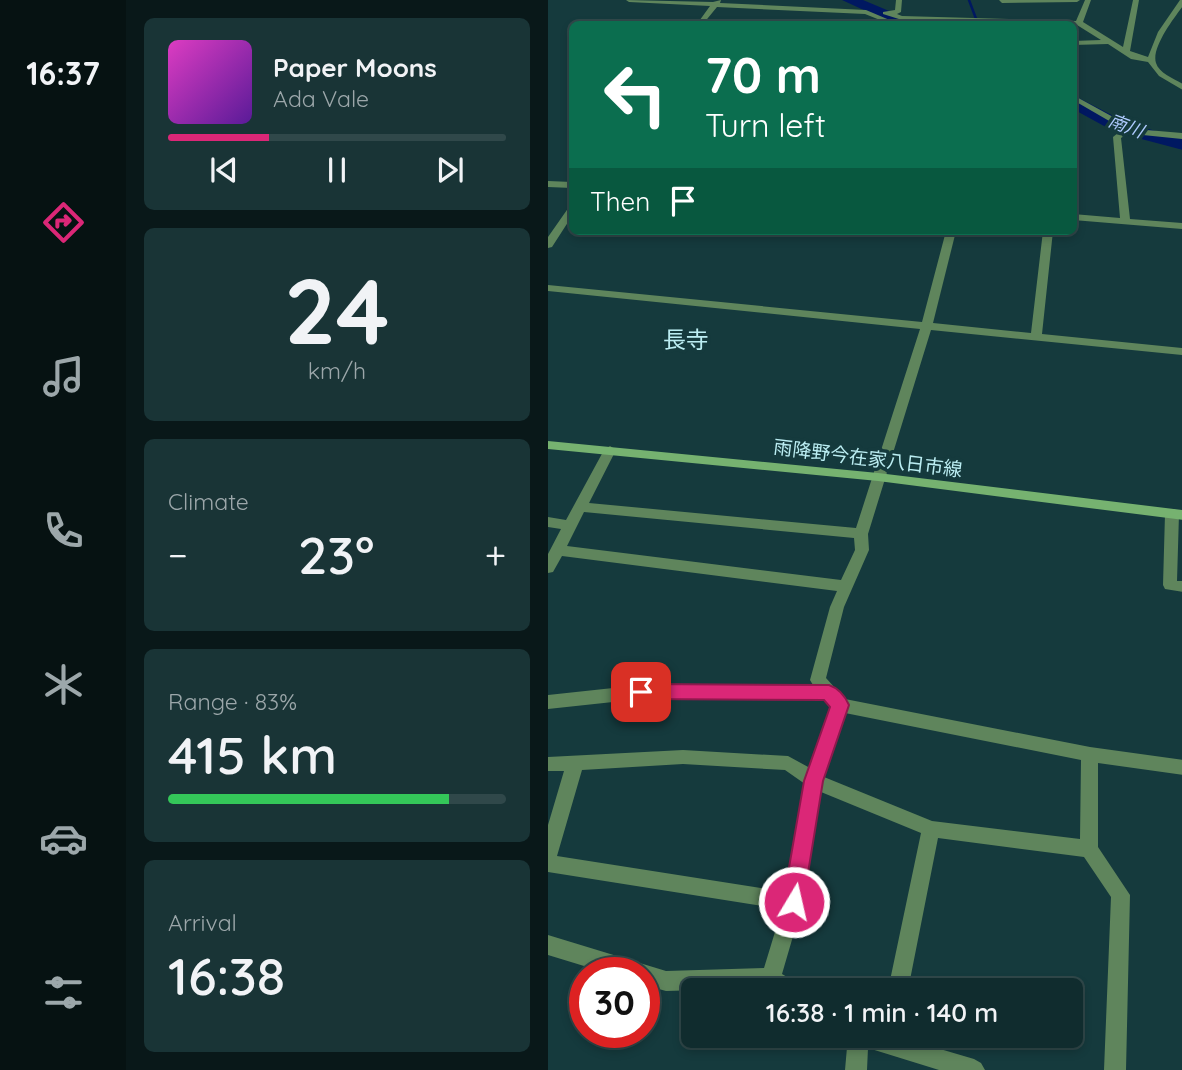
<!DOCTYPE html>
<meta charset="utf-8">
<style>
:root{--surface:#102c2e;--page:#193436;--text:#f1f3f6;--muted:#9ca7aa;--line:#30484a;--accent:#db2777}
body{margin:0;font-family:Quicksand,"Noto Sans JP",sans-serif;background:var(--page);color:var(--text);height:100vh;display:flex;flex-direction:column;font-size:26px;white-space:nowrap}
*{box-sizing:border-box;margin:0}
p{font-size:23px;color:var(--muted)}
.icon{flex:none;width:38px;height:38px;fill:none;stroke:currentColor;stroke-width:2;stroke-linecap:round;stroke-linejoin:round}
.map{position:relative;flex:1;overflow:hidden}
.sheet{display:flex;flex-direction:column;gap:18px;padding:18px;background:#091819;width:422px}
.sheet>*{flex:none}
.banner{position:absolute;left:21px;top:21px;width:508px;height:214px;border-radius:10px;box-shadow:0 4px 10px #0003,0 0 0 2px var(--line);background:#0b6e4f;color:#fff;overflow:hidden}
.speed{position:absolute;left:21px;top:957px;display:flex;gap:14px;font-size:35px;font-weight:700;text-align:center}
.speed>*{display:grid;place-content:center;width:91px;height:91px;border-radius:50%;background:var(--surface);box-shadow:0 4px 10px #0003,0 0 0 2px var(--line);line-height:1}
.speed .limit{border:10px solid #d22;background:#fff;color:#111}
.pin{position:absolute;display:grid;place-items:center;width:60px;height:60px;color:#fff;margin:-30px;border-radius:14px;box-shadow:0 4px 10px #0006}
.me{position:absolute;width:77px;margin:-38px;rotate:9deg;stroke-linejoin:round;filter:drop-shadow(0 0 5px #0008)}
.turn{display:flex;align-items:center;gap:24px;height:147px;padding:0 21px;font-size:32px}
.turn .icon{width:91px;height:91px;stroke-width:2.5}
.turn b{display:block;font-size:49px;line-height:60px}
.then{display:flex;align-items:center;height:66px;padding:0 21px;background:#0003;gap:14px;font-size:26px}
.big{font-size:52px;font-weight:600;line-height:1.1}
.sheet .tile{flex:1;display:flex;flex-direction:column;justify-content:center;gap:10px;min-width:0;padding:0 24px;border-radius:10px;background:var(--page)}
.sheet .dial{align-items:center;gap:0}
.dial b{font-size:91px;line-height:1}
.song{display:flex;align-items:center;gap:21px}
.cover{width:84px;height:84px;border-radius:10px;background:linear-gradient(135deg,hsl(310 70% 55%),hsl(270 70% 35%))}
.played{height:7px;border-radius:4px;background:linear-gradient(90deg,var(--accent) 30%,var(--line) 30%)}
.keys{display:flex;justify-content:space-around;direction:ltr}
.heat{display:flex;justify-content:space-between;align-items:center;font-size:38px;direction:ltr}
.charge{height:10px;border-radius:5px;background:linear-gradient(90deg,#34c759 83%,var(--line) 0)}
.trip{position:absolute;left:133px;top:978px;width:402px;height:70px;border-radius:10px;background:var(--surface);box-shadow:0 4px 10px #0003,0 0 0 2px var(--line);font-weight:600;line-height:70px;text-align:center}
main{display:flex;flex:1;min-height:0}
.menu{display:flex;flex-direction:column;width:126px;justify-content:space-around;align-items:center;background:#061212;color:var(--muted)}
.menu .icon{width:49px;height:49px}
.menu .active{color:var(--accent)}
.menu b{font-size:32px;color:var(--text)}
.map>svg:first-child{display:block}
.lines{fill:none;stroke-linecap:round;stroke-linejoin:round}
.stream{stroke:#001861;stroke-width:2.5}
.river{fill:#001861;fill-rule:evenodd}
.minor{fill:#5f855c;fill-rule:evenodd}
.secondary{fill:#76b270;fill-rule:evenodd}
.route{fill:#db2777;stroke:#8e194d;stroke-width:2}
.labels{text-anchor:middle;stroke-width:7;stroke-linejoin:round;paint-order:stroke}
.far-water-label{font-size:18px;font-style:italic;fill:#afcbff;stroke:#153a3d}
.street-label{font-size:19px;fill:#bbedf2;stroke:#153a3d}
.quarter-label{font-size:23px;fill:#bbedf2;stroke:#153a3d}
</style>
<main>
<nav class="menu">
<b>16:37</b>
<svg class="icon active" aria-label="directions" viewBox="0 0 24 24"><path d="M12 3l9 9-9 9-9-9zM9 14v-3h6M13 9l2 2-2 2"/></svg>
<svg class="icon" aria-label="music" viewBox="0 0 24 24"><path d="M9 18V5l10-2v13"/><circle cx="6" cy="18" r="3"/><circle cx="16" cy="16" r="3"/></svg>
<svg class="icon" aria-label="phone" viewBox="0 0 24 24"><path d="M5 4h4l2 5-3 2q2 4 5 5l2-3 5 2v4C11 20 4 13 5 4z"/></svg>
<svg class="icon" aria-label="climate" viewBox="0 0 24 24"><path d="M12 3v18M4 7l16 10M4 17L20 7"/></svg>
<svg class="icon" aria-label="car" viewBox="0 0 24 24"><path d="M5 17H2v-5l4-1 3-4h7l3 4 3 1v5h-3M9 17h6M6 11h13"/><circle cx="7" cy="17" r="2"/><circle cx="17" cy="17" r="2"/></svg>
<svg class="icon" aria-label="filters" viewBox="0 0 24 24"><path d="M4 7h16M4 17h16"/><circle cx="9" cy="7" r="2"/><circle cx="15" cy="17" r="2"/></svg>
</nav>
<section class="sheet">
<div class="tile">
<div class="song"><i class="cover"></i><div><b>Paper Moons</b><p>Ada Vale</p></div></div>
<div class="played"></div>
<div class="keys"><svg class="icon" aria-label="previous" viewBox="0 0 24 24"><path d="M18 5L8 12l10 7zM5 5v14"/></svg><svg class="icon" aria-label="pause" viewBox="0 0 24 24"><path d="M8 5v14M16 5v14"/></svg><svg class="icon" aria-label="next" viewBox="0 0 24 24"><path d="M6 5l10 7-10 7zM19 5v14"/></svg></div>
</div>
<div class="tile dial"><b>24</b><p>km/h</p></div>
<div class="tile"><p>Climate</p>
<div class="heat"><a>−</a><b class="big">23°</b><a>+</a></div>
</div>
<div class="tile"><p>Range · 83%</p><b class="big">415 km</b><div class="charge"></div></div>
<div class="tile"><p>Arrival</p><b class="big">16:38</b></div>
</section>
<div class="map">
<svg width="635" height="1070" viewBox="0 0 635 1070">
<rect width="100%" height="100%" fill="#153a3d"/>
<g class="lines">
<!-- stream -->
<path class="stream" d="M421,0L430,24"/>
<!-- river -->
<path class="river" d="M294,0H315L365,21L367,24H346Z
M525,95L581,124L635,138V150L567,132L525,109Z"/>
<!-- minor -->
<path class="minor" d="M78,0L165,2L173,0L172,3L318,10L351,24H342L317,14L169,7L155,24H149L162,6L81,2Z
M348,0H354L353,12L349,14L354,16L528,21L537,0H543L535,22L575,47L585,0H591L582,51L600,57L610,32L632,0H635V6C626,18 603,48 608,63C611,73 626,79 635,84V90L611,76L600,62L583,59L560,44L525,45V41L553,40L529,25L354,20L335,14V12L347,10Z
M451,0H532L529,2L454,3Z
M525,95L587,129L635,133V139L585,134H579L573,138L582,219L635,223V229L525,220V214L572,218L565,137L575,129L525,100Z
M0,181L24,182V188L0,187Z
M24,206V216L4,247L0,248V237L21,207Z
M398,231H408L385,323L483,333L495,231H505L494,334L635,348V355L383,330L320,534L321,550L296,607L278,678L297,699L542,747L635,760V775L550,763V847L582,895L578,1070H556L563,897L536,857L390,838L360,990H340L373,833L273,792L255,902L234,974L249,983L252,990H225L221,988L118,991L96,985V973H59L0,955V935L118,971L216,968L234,909L0,872V825L16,771H0V757L135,750L240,756L262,768L283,706L277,699H93L0,709V695L93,685H265L262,680L282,607L289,591L14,556L5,572L0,573V554L13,529L0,527V517L18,520L56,450L62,446L68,450L41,503L308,528L372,329L0,291V285L374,322ZM36,512L306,538L307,550L293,580L19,546ZM297,713L533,760L532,839L384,821L276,777ZM135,764L237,770L257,784L238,892L9,856L34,770Z
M624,509L631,514L629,581H635V592L617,589L615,585L617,514Z
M300,1036H348L426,1059L433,1063L437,1070H391L320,1048L319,1070H297Z"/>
<!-- secondary -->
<path class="secondary" d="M0,441L330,473L635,510V520L330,481L0,449Z"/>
</g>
<!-- route -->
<path class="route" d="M93,684L281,685C290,688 297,696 301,705L275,781L254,910L246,913L239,910L235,902L256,781L282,707L276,700L93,699L87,697L84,692L87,686Z"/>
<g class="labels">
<!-- far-water labels -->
<g class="far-water-label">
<text transform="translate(578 126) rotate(21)" y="6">南川</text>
</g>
<!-- street labels -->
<g class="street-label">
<text transform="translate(320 458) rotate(7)" y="7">雨降野今在家八日市線</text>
</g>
<!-- quarter labels -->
<g class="quarter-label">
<text x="138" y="348">長寺</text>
</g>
</g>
</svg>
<div class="speed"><div class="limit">30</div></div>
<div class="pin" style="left:93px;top:692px;background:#d93025"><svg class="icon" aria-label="arrive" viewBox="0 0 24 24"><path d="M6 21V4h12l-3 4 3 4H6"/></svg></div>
<svg class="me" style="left:246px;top:902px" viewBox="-20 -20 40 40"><circle r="17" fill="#db2777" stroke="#fff" stroke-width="3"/><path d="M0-11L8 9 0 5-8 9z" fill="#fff"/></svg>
<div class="trip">16:38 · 1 min · 140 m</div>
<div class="banner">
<div class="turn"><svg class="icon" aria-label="left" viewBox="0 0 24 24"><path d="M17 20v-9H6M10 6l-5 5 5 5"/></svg><div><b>70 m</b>Turn left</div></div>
<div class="then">Then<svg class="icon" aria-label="arrive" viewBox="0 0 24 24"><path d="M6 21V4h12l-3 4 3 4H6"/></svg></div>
</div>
</div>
</main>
